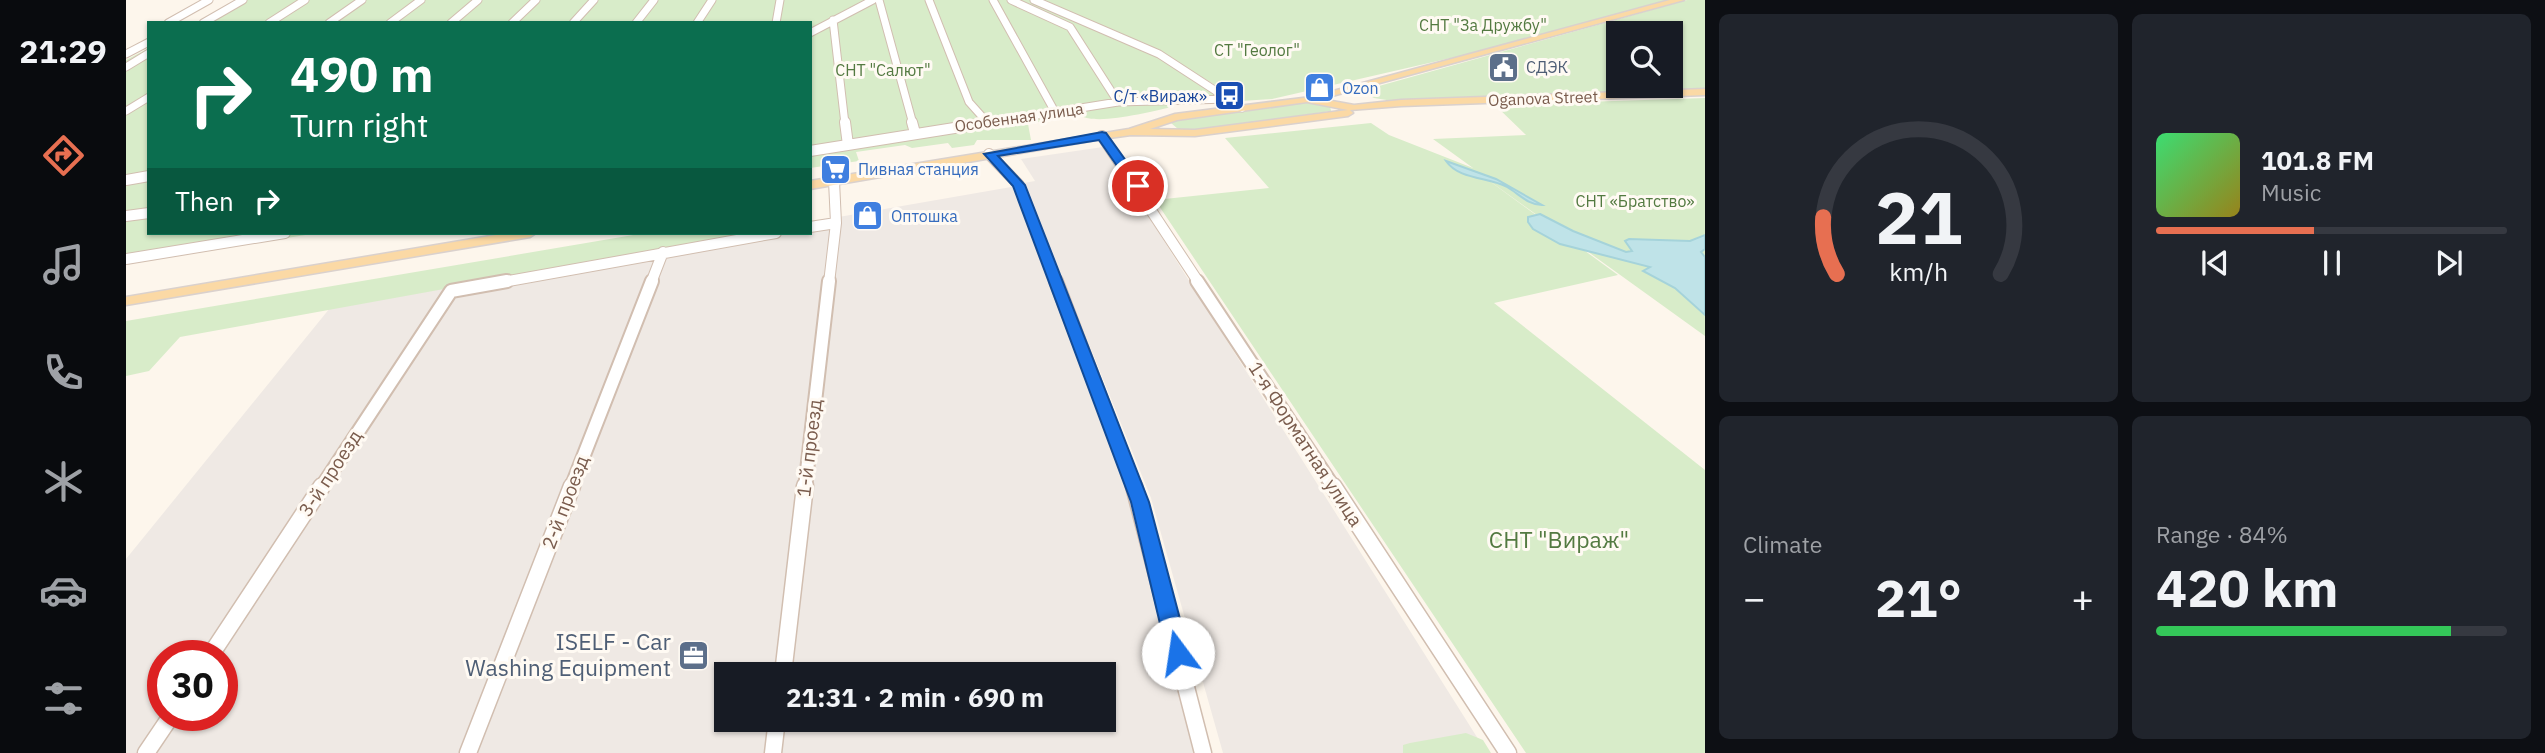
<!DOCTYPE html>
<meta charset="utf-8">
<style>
:root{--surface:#171b24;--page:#20242c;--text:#f1f3f6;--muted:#9ea1a6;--line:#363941;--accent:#e76f51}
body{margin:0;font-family:"IBM Plex Sans",sans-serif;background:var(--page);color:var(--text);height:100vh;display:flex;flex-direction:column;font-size:26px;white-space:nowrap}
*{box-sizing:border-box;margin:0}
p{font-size:23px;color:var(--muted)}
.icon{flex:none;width:38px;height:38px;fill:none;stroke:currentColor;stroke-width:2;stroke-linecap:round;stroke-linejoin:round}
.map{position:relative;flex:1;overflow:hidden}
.details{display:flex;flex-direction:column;gap:14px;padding:14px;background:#0d0f14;width:840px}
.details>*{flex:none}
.hud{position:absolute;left:21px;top:21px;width:665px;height:214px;border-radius:0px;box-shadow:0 2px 5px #0004;background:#0b6e4f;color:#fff;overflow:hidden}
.tools{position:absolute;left:1480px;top:21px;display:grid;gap:14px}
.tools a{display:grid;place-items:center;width:77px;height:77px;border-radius:0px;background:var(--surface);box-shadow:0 2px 5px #0004;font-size:35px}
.speed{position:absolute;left:21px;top:640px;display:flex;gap:14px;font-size:35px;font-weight:700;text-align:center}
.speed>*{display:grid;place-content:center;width:91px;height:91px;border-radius:50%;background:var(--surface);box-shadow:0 2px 5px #0004;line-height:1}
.speed .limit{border:10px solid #d22;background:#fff;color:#111}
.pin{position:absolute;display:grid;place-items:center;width:60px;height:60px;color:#fff;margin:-30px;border:4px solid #fff;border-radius:50%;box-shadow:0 2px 7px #0007}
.me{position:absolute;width:77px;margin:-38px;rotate:346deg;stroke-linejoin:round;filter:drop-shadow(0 0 5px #0008)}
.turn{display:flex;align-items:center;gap:24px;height:147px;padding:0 28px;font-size:32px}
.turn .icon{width:91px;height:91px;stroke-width:2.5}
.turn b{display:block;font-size:49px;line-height:60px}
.then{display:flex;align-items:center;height:66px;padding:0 28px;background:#0003;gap:14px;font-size:26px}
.big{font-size:52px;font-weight:800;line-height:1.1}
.details .tile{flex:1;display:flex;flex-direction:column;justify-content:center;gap:10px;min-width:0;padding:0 24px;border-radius:10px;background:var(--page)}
.details .dial{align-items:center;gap:0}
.dial svg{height:182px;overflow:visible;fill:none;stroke:var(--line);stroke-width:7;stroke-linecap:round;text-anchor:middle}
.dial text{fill:var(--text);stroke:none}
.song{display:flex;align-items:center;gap:21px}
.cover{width:84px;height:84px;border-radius:10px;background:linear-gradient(135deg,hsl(140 70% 55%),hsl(50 70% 35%))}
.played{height:7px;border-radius:4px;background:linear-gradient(90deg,var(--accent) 45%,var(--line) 45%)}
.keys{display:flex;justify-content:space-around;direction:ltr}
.heat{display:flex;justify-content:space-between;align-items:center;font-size:38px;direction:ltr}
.charge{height:10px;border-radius:5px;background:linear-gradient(90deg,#34c759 84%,var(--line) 0)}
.details .tiles{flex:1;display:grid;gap:14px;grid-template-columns:repeat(2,1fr)}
.trip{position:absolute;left:588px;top:662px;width:402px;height:70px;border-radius:0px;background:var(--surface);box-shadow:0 2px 5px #0004;font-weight:800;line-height:70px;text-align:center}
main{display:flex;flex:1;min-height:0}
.tabs{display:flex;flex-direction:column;width:126px;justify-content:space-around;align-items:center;background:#090b0e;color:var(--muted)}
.tabs .icon{width:49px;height:49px}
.tabs .on{color:var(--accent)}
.tabs b{font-size:32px;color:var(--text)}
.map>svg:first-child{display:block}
.industrial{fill:#efe9e4;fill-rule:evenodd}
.green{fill:#d8ecc9;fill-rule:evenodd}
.water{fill:#bfe3e8;stroke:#a5d3da;stroke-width:2}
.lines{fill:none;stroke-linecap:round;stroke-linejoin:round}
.minor-far3-casing{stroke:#d1beb0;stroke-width:9}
.minor-far2-casing{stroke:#d1beb0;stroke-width:12}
.minor-far1-casing{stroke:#d1beb0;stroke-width:16}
.minor-casing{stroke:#d1beb0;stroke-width:19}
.major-casing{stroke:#dad1cd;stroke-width:3}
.minor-far3{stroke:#fff;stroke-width:7}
.minor-far2{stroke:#fff;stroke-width:10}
.minor-far1{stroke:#fff;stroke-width:12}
.minor{stroke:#fff;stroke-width:16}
.major{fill:#fbd9a5;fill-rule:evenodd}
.route{fill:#1a73e8;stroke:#114b97;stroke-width:2}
.labels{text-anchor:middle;stroke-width:6;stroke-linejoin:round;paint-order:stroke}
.far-park-label{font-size:16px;fill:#537a41;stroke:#fffaf3}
.far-service-label{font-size:16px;fill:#4e5e75;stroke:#fffaf3;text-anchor:start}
.far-shop-label{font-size:16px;fill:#366cbe;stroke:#fffaf3;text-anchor:start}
.far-transit-label{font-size:16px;fill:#164399;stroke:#fffaf3;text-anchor:end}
.far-street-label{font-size:16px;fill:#7a5c4d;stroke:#fffaf3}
.street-label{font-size:19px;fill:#7a5c4d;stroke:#fffaf3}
.near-park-label{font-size:23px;fill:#537a41;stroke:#fffaf3}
.near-service-label{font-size:23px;fill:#4e5e75;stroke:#fffaf3;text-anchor:end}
</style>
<main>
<nav class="tabs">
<b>21:29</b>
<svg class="icon on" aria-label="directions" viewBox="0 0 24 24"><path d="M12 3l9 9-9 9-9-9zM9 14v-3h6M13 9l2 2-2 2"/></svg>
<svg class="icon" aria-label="music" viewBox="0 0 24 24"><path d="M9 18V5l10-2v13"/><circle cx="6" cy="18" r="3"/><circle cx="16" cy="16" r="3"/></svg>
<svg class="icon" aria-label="phone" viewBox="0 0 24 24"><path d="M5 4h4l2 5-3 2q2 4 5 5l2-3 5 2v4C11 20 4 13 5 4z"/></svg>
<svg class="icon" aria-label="climate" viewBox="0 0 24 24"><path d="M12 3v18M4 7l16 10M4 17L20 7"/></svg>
<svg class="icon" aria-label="car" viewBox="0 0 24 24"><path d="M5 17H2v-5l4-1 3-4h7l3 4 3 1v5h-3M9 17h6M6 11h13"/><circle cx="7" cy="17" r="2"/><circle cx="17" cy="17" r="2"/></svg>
<svg class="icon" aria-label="filters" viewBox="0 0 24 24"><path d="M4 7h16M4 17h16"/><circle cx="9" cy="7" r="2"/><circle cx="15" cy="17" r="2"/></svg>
</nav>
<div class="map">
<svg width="1579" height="753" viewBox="0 0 1579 753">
<rect width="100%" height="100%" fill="#fdf6ec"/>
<!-- industrial -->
<path class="industrial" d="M977,147L997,176L1361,753H1097L1025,498L898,183L909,181L895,159Z
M891,186L1012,515L1073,753H0V559L204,308L625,233H684V222ZM37,656H96V716H37ZM600,674H978V719H600Z"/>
<!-- green -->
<path class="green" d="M116,0H905L1037,58L1100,100L1048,102L1046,107C1022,112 967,127 952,114L902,124L905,140H851L848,145L826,148L822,143L786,148L779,145L730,152L733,161L684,168V23H72Z
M910,0H1546L1351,52L1146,99L1115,101L1045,58Z
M1561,0H1579V92L1267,101L1248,98L1235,91ZM1493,33H1545V86H1493Z
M23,48V233H192L0,264V60Z
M1579,98V336L1347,169L1492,275L1368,303L1579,470V753H1400L1029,200L1143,188L1099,138L1245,123L1263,135L1347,168L1307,139L1400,135L1369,105Z
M1184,101L1204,106L1205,111L1067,131L1052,129L1045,123L1052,119Z
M519,233H625L54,337L23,371L0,376V321Z
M1340,733L1357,740L1365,753H1277V745L1284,743Z"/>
<!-- water -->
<path class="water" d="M1320,161L1370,179L1416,205C1402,205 1393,194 1381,187C1363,177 1333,180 1320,161Z
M1414,214L1447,231L1500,252L1506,251L1499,241L1503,239L1564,241L1579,235V249L1575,252L1579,257V315L1549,288L1517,271L1524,267L1434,244L1407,229L1402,222V217Z"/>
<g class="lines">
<defs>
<path id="minor-far3" d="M753,0L787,124
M803,0L843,102L860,121
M867,0L929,112
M885,0L944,27L992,102
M908,0L1033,54L1116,108
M707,20L719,124
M42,23L83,0
M77,23L117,0
M143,23L179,0
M203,23L236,0
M264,23L295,0
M325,23L352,0
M386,23L410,0
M447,23L468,0
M510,23L528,0
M571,23L586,0
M650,23L654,0
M684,33L747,0
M0,54L23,42
M0,67L23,53
M0,111L23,97
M855,124L992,102L1103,99"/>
<path id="minor-far2" d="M719,122L722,145
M786,122L789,133
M976,136L1073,283
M684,151L866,122
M863,154L893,185L930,283
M0,180L23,176
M0,216L23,213
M684,227L710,223L708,181
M0,259L159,233
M372,283L650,233
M525,283L537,252
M703,283L710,223"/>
<path id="minor-far1" d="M930,281L1009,488
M1071,281L1208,488
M195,488L325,291L381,281
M445,488L526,281
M679,488L703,281"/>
<path id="minor" d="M1008,486L1077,753
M1207,486L1382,753
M84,656L196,486
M657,674L679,486
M20,753L45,716
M342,753L446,486
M647,753L651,719"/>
<path id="major" d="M1544,0H1558L1195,99L1228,105L1275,100L1579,89V95L1275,106L1224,110L1227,113L1222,116L1069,136L1005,135L976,139L684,189V181L1003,129L1049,114L1185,97ZM1181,102L1222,110L1069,130L1024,129L1051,120Z
M382,233H410L404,237L0,305V297Z"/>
</defs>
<!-- minor-far3 casing -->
<use href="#minor-far3" class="minor-far3-casing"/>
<!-- minor-far2 casing -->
<use href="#minor-far2" class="minor-far2-casing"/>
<!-- minor-far1 casing -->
<use href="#minor-far1" class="minor-far1-casing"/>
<!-- minor casing -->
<use href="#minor" class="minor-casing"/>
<!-- major casing -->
<use href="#major" class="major-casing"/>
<!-- minor-far3 -->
<use href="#minor-far3" class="minor-far3"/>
<!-- minor-far2 -->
<use href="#minor-far2" class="minor-far2"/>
<!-- minor-far1 -->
<use href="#minor-far1" class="minor-far1"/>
<!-- minor -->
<use href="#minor" class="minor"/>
<!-- major -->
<use href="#major" class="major"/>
</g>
<!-- route -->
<path class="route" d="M976,132L980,133L1016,183V189H1007L973,140L872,156L899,185L1023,502L1063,653L1060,659L1052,662L1044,659L1041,653L1005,502L887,186L858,154Z"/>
<!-- icons -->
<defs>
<symbol id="civic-square" viewBox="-11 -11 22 22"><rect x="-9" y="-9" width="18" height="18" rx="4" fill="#5c6f8a" stroke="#fffaf3"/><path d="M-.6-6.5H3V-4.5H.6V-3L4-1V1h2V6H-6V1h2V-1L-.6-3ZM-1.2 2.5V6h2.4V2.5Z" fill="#fff"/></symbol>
<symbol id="shop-square" viewBox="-11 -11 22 22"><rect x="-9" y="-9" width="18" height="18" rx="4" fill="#3f7fe0" stroke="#fffaf3"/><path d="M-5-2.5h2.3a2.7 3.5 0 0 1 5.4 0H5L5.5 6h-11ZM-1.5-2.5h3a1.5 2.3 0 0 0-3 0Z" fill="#fff"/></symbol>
<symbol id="bus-square" viewBox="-11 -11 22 22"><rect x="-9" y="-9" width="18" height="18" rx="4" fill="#1a4fb4" stroke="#fffaf3"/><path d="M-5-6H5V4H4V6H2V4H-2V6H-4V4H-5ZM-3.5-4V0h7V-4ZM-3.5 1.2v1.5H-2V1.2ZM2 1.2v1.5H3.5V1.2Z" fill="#fff"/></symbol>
<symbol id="supermarket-square" viewBox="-11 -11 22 22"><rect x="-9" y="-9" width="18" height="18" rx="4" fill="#3f7fe0" stroke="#fffaf3"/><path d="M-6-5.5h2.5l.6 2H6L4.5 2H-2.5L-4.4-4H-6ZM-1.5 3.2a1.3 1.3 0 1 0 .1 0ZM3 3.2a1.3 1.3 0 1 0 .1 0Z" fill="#fff"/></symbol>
<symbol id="office-square" viewBox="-11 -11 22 22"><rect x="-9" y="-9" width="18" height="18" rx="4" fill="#5c6f8a" stroke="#fffaf3"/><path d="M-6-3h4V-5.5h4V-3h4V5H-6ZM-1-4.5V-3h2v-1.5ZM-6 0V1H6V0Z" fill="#fff"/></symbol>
</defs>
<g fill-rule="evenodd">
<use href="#civic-square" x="1360" y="50" width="35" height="35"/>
<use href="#shop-square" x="1176" y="70" width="35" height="35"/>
<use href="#bus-square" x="1086" y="78" width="35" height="35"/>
<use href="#supermarket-square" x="692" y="152" width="35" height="35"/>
<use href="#shop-square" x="724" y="198" width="35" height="35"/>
<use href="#office-square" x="550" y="638" width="35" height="35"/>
</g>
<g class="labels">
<!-- far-park labels -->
<g class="far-park-label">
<text x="1357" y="31">СНТ "За Дружбу"</text>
<text x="1131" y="56">СТ "Геолог"</text>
<text x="757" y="76">СНТ "Салют"</text>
<text x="1509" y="207">СНТ «Братство»</text>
</g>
<!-- far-service labels -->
<g class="far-service-label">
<text x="1400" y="73">СДЭК</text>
</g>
<!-- far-shop labels -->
<g class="far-shop-label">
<text x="1216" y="94">Ozon</text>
<text x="732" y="175">Пивная станция</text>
<text x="765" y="222">Оптошка</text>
</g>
<!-- far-transit labels -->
<g class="far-transit-label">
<text x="1081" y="102">С/т «Вираж»</text>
</g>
<!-- far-street labels -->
<g class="far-street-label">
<text transform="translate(1417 98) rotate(-2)" y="6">Oganova Street</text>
<text transform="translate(893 117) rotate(-8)" y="6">Особенная улица</text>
</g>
<!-- street labels -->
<g class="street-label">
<text transform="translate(1180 444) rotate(57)" y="7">1-я Форматная улица</text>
<text transform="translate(683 448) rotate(-83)" y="7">1-й проезд</text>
<text transform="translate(204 473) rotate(-57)" y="7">3-й проезд</text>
<text transform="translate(439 502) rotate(-69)" y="7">2-й проезд</text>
</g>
<!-- near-park labels -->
<g class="near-park-label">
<text x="1433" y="548">СНТ "Вираж"</text>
</g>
<!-- near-service labels -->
<g class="near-service-label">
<text x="545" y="650">ISELF - Car<tspan x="545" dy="26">Washing Equipment</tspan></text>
</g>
</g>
</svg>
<div class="tools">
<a><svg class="icon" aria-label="search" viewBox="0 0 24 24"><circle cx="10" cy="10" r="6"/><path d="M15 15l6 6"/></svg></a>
</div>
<div class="speed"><div class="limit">30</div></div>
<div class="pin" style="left:1012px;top:186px;background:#d93025"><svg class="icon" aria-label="arrive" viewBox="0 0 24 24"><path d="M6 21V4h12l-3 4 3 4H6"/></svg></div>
<svg class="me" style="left:1052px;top:653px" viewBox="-20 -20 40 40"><circle r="19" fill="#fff"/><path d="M0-13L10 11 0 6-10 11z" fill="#1a73e8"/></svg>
<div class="trip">21:31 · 2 min · 690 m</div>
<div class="hud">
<div class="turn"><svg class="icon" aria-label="right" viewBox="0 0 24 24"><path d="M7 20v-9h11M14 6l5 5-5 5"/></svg><div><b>490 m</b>Turn right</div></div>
<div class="then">Then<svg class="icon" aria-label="right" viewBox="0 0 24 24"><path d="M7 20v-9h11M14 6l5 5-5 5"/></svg></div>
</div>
</div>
<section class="details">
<div class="tiles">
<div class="tile dial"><svg viewBox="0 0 100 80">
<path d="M14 69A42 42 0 1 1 86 69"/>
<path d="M14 69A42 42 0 0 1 8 44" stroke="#e76f51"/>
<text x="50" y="56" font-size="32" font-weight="700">21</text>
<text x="50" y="72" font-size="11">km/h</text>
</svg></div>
<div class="tile">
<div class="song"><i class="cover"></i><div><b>101.8 FM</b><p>Music</p></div></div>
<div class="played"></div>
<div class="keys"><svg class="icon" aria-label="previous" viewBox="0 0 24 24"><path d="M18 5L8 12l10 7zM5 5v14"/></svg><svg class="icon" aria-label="pause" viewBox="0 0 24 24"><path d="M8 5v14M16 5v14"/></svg><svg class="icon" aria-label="next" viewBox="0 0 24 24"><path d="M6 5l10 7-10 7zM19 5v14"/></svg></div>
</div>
<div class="tile"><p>Climate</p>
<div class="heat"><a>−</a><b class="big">21°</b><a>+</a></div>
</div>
<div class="tile"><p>Range · 84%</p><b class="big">420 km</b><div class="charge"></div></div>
</div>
</section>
</main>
